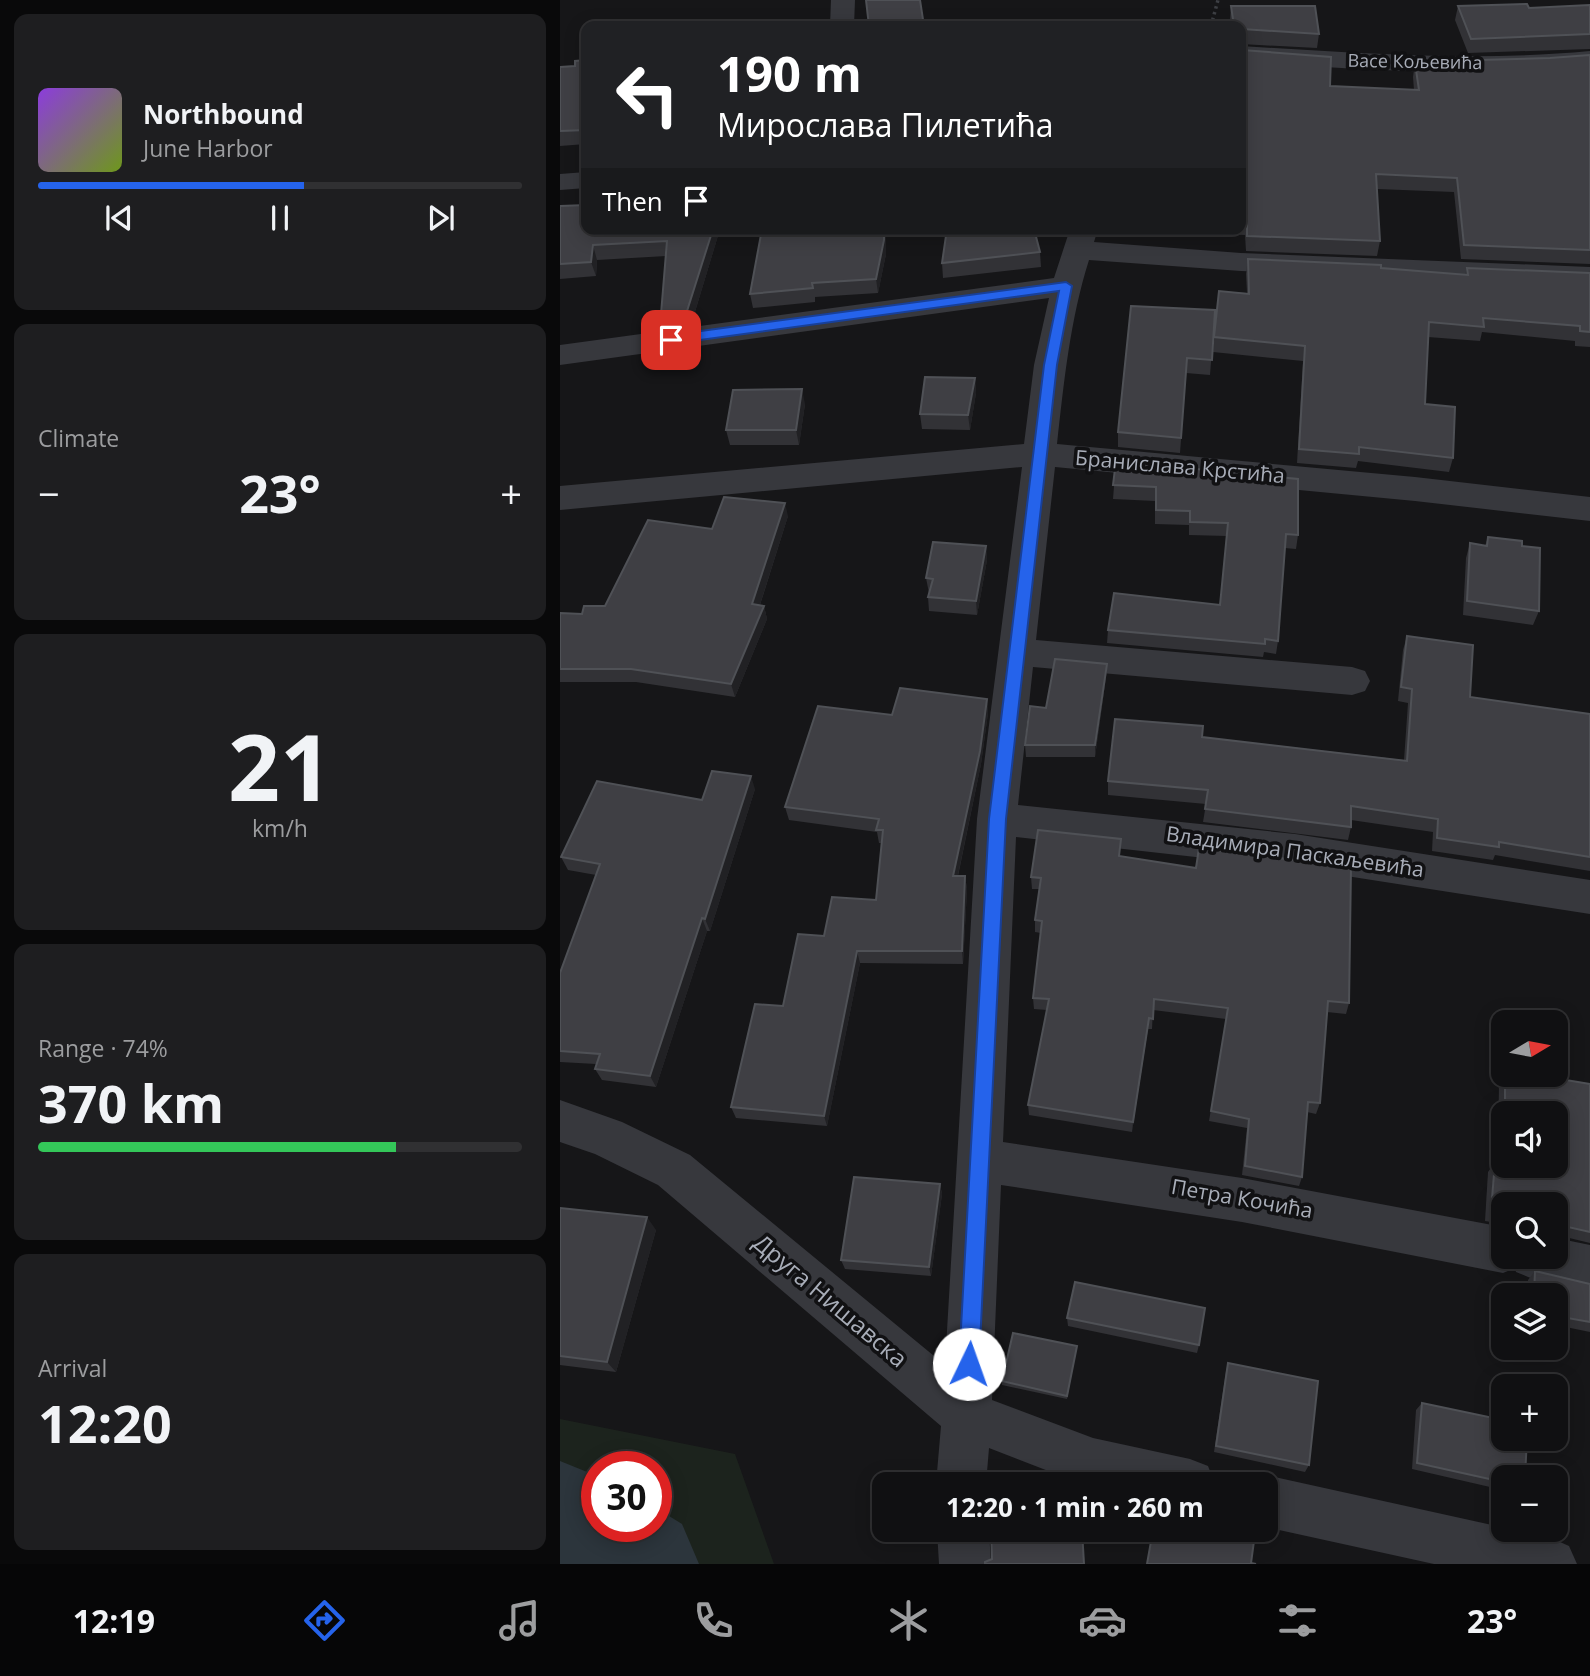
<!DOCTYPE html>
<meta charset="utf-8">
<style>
:root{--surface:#101012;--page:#1e1e20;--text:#f1f3f6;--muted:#9c9d9f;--line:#303032;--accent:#2563eb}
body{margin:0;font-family:"Open Sans",sans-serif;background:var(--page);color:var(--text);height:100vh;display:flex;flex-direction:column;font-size:26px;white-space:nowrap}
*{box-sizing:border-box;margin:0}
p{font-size:23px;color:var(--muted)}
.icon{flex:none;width:38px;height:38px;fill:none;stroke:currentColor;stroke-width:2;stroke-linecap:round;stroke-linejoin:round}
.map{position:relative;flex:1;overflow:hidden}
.drawer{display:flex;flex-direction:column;gap:14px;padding:14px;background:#09090a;width:560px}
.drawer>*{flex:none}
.banner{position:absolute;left:21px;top:21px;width:665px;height:214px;border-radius:14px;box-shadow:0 4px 18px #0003,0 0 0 2px var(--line);background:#202124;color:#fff;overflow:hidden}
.needle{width:46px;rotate:80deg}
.controls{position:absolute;left:931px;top:1010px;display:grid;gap:14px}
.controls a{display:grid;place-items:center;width:77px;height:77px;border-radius:14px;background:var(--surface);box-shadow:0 4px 18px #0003,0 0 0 2px var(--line);font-size:35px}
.speed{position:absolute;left:21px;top:1451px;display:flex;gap:14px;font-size:35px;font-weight:700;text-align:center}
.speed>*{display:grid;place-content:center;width:91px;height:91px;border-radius:50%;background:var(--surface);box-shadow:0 4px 18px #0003,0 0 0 2px var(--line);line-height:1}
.speed .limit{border:10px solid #d22;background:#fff;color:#111}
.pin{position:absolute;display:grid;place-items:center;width:60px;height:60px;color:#fff;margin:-30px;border-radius:14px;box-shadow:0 4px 10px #0006}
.me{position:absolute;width:77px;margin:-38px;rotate:3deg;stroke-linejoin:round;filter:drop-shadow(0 0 5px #0008)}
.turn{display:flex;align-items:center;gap:24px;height:147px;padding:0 21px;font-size:32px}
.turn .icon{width:91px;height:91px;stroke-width:2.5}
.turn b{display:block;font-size:49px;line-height:60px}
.then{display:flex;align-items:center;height:66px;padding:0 21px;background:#0003;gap:14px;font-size:26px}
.big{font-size:52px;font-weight:700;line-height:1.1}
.drawer .tile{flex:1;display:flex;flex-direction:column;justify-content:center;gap:10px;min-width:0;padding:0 24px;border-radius:14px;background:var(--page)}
.drawer .dial{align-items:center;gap:0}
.dial b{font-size:91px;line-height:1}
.song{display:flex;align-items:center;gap:21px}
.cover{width:84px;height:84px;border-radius:10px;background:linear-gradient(135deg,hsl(270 70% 55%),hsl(80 70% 35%))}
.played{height:7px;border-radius:4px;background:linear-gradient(90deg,var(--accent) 55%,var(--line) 55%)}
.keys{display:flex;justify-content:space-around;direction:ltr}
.heat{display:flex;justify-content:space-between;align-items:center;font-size:38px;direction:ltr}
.charge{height:10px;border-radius:5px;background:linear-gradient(90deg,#34c759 74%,var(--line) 0)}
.trip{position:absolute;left:312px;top:1472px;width:406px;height:70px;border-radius:14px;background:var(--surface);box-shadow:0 4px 18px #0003,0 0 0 2px var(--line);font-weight:700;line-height:70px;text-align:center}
.tab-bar{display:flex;height:112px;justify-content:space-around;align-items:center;background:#060607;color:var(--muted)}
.tab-bar .icon{width:49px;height:49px}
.tab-bar .current{color:var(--accent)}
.tab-bar b{font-size:32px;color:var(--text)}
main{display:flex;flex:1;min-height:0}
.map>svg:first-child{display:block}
.green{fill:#1c231d;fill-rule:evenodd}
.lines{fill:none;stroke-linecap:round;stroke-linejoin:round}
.river{fill:#2c353c;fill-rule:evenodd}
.path{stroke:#3d3f44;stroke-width:3.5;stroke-dasharray:2.5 3.5;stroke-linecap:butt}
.minor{fill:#37383d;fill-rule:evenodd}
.wall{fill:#323236;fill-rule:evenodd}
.shaded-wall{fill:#212124}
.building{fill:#3f3f44;stroke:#4f5156;stroke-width:2}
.route{fill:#2563eb;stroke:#184099;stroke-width:2}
.labels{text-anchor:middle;stroke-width:7;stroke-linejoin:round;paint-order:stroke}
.far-street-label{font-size:18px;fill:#a8adb8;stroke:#111113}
.street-label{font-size:21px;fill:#a8adb8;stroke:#111113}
.near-street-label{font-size:24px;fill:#a8adb8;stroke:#111113}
</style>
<main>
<section class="drawer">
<div class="tile">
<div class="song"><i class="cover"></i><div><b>Northbound</b><p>June Harbor</p></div></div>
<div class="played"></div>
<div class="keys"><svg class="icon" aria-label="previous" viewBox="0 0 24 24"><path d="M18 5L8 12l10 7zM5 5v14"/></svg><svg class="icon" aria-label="pause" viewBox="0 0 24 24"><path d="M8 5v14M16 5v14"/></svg><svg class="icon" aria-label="next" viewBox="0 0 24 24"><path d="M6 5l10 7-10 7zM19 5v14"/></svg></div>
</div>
<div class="tile"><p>Climate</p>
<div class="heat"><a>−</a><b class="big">23°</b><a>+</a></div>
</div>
<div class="tile dial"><b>21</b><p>km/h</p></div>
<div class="tile"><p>Range · 74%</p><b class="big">370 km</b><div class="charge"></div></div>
<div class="tile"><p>Arrival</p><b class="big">12:20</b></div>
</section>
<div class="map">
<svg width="1030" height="1564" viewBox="0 0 1030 1564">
<rect width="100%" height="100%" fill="#161618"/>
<!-- green -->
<path class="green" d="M0,1419L175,1454L214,1564H0ZM37,1466H96V1526H37Z"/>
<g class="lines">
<!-- river -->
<path class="river" d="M0,1461L37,1476V1526H96V1508L122,1524L139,1564H0Z"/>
<!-- path -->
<path class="path" d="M651,26L658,0"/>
<!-- minor -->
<path class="minor" d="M271,0H295L294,26H270Z
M681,46C797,53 914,62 1030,51V67C914,78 797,69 681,62Z
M26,172V188L0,190V174Z
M510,229H538L534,242L681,253L1030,267V285L681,271L529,260C510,320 504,382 497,444L855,477L1030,497V521L855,501L495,467L476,640L792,667L805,671L810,681L805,691L792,695L473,667L458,805L735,834L1030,880V914L735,868L456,837L443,1142L682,1178L943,1227V1256H996V1238L1030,1245V1293L973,1279L956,1272L955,1268L943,1273L682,1222L441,1185L432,1400L533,1438L630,1459L648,1466L655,1484H522L429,1448L426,1484H376L381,1426L98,1185L35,1154L0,1142V1100L62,1122L130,1155L385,1365L417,819L462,467L0,510V486L464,444L474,365L489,298L0,365V345L494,278Z
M705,1475L991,1538L1009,1546L1017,1564H874L705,1527V1484H686Z
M377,1530H429L431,1564H379Z"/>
</g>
<!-- wall -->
<path class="wall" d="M1030,5V49L908,53L895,20L898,6L969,8Z
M671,6L759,34L757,48L681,44V26H670V20Z
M681,49L770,86L854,90L853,77L855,63L918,65L919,60L990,58L1030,55V264L901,259L894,192L817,189L820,241L817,256L686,251L685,235L622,232V229H681Z
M26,60V144L0,146V67L15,66Z
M0,206L160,229L131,325L105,328L106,256L37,260L36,276L0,279Z
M480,252L481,267L383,278L382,263Z
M326,254L318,293L255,297V302L193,308L190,294Z
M688,259L905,275L907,268L1030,273V347L1015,346V341L922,332L920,341L868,337L865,404L893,458L889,472L798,461L796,468L737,463L743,361L653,352L659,291L687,293L686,274Z
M655,310L650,375L626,373L620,453L558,447V432Z
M415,378L416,393L410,430L362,429L360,414Z
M245,404L239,445H170L166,430Z
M556,461L738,535L736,549L725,548L718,641L716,654L704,652L703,657L547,643L548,630L660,605L667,536L629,535V525L595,524V501L553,499Z
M228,516L200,605L204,606L207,619L175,697L76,682H0V613L22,614L45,606L152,529Z
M928,537L979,611L973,625L903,615L906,558L910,543L925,546Z
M426,546L427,560L417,615L369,611L368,597L369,593L366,578Z
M847,636L910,697L1030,714V871L935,855L933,860L872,851L873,832L791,820V827L788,840L643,822L646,804L548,795V781L642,737L844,760L848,703L838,701L843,650Z
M547,664L546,677L535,757H466L465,745L486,708Z
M427,699L428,713L421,764L398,876H405L407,889L403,964L300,963L267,1126L176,1118L171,1107L223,1006L264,936L316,900L322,843H319L317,832L229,820L225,807L332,715Z
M195,789L150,931H147L96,1087L42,1080L35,1069L36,1064L0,1062V973L36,875L8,870L1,857L142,800Z
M560,856L789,1003L786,1014L767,1012L760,1103L756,1114L747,1112L742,1177L739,1186L682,1175L687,1128L649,1121L666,1019L593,1010L592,1029H588L572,1132L469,1115L468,1105L487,1010L474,1009L473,998L481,933L475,932V920L479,889H472L471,877Z
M943,1074H970L1030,1084V1243L1001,1236V1244L996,1250V1204H943V1224L925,1221L928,1172L935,1162L938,1163L939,1081ZM943,1113H996L943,1166Z
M380,1184L382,1194L371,1276L285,1269L281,1260Z
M0,1208L96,1230L56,1372L0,1365Z
M975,1271L1030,1284V1332L996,1325V1295H967L968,1280Z
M507,1318L639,1345L637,1353L508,1326Z
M517,1346L507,1399L442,1385V1381Z
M668,1363L749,1465L745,1472L654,1452L666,1371Z
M862,1403L943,1477V1490L852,1469L856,1410Z"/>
<!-- shaded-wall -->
<path class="shaded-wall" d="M153,229H160L131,325L105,328L101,314Z
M324,229H326V254L318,293L316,279Z
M33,245L37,260L36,276L31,262Z
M415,378L416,393L410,430L408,415Z
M242,389L245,404L239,445L236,430Z
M225,503L228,516L196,617L192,604Z
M426,546L427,560L417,615L416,601Z
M204,606L207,619L175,697L171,684Z
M547,664L546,677L535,757V745Z
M427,699L428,713L421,764L395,889L393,876Z
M191,776L195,789L150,931L145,919Z
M405,876L407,889L403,964L402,951Z
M142,918L147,931L96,1087L90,1076Z
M297,951L300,963L267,1126L264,1116Z
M589,1018L588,1029L572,1132L573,1122Z
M380,1184L382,1194L371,1276L369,1267Z
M87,1217L96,1230L56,1372L47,1362Z"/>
<!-- building -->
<path class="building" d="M306,0H360L364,26H309Z
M967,4L969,8L1030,5V34L911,39L898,6Z
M671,6H755L759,34L682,29L681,31V26H674Z
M681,49L682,50L771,57L770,86L859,90L855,63L921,65L919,60L990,58L1030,55V250L904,245L897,178L816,174L820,241L687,236V221H681Z
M26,60V130L0,131V67L15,66V61Z
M26,205V229H153L127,311L101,314L107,241L33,245L31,262L0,264V206Z
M202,229H324V240L316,279L252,283L253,288L190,294Z
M387,229H474L480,252L382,263Z
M688,259L821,265V268L908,275L907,268L1030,273V332L1020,331V326L923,318L924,327L869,322L865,404L895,407L893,458L799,447V454L739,449L745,346L654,337L659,291L689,294Z
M571,306L655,310L652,360L627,358L621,438L558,432Z
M365,377L415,378L408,415L360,414Z
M242,389L236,430H166L173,390Z
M556,461L738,479V535L726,534L718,641L705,639V644L548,630L554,593L660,605L668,523L630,522V511L596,510V487L553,485Z
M164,497L225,503L192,604L204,606L171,684L71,669H0V613L22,614L24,606H45L88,520L152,529Z
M928,537L962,541V546L980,548L979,611L907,601L910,543L927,546Z
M373,542L426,546L416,601L368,597L373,579L366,578Z
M847,636L913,645L910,697L1030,714V857L939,842V847L877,838L878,819L791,806V827L645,809L648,790L548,781L555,719L643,726L642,737L847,761L852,689L841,687Z
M495,659L547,664L535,745H465L470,706L486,708Z
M340,688L427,699L420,751L393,876H405L402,951H297L264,1116L171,1107L195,1004L223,1006L238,934L264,936L272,897L316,900L323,830H316L319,819L225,807L258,706L332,715Z
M152,771L191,776L145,919L142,918L90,1076L35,1069L40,1054L0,1051V973L40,864L1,857L37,781L142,800Z
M478,830L561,839L559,856L636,868L639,848L791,867L789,1003L768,1001L760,1103L748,1102L742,1177L685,1166L689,1119L651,1111L668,1008L594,999L593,1019L589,1018L573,1122L468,1105L489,999L473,998L482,921L475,920L481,878L471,877Z
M945,1074H970L1030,1084V1232L1004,1226L1001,1229V1244H996V1204H943V1214L931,1211L935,1162L943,1164V1166H996V1113H945Z
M294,1177L380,1184L369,1267L281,1260Z
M0,1208L87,1217L47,1362L0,1356Z
M975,1271L1030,1284V1322L996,1316V1295H974Z
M515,1282L645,1308L639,1345L507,1318Z
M453,1333L517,1346L507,1396L442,1381Z
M668,1363L758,1381L749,1465L656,1446Z
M862,1403L943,1420V1438H967L965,1477H943V1482L857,1463Z
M431,1530H522L524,1564H425V1562L432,1559Z
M593,1530H646L694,1541L691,1563L696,1564H587Z"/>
<!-- route -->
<path class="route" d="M506,282L512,286L497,365L446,819L419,1364L416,1371L409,1374L402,1371L399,1364L429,819L484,365L499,291L111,344L104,340L111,335Z"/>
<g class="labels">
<!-- far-street labels -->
<g class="far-street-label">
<text transform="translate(855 62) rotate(1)" y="6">Васе Кољевића</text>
</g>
<!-- street labels -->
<g class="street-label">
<text transform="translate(620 467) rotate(5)" y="7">Бранислава Крстића</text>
<text transform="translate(735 852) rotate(8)" y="7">Владимира Паскаљевића</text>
<text transform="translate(682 1199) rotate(10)" y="7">Петра Кочића</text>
</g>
<!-- near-street labels -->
<g class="near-street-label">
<text transform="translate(270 1301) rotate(40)" y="8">Друга Нишавска</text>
</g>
</g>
</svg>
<div class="controls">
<a><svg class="needle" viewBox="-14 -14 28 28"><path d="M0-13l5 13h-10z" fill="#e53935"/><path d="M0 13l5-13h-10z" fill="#9c9d9f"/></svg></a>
<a><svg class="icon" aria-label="sound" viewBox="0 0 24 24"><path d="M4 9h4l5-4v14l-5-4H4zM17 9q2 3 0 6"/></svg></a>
<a><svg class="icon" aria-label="search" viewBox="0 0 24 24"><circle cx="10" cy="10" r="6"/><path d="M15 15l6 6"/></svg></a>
<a><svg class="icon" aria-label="layers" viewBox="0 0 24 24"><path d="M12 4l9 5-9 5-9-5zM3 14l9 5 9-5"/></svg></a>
<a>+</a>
<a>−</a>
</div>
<div class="speed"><div class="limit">30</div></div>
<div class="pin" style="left:111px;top:340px;background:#d93025"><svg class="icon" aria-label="arrive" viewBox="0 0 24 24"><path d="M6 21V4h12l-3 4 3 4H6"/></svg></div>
<svg class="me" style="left:409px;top:1364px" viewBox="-20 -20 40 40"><circle r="19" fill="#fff"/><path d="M0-13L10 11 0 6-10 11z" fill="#2563eb"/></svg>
<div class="trip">12:20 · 1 min · 260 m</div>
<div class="banner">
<div class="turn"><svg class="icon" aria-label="left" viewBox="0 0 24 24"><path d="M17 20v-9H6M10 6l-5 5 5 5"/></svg><div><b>190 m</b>Мирослава Пилетића</div></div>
<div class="then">Then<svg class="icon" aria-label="arrive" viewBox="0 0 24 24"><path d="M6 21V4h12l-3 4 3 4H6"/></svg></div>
</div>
</div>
</main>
<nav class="tab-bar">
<b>12:19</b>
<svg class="icon current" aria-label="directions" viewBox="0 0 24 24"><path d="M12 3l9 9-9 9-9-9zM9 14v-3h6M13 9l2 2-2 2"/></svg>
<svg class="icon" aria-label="music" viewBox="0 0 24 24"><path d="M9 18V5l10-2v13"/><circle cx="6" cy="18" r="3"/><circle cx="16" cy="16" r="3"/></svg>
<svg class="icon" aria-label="phone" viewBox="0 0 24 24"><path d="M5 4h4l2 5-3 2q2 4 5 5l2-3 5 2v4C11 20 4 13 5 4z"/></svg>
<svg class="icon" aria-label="climate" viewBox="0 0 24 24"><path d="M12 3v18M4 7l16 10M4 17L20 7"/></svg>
<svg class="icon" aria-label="car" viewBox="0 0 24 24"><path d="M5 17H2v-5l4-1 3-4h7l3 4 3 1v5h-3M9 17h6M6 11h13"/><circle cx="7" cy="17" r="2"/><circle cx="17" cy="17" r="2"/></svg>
<svg class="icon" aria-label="filters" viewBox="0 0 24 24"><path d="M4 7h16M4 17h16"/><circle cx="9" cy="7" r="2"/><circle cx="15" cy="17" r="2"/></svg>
<b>23°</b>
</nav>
